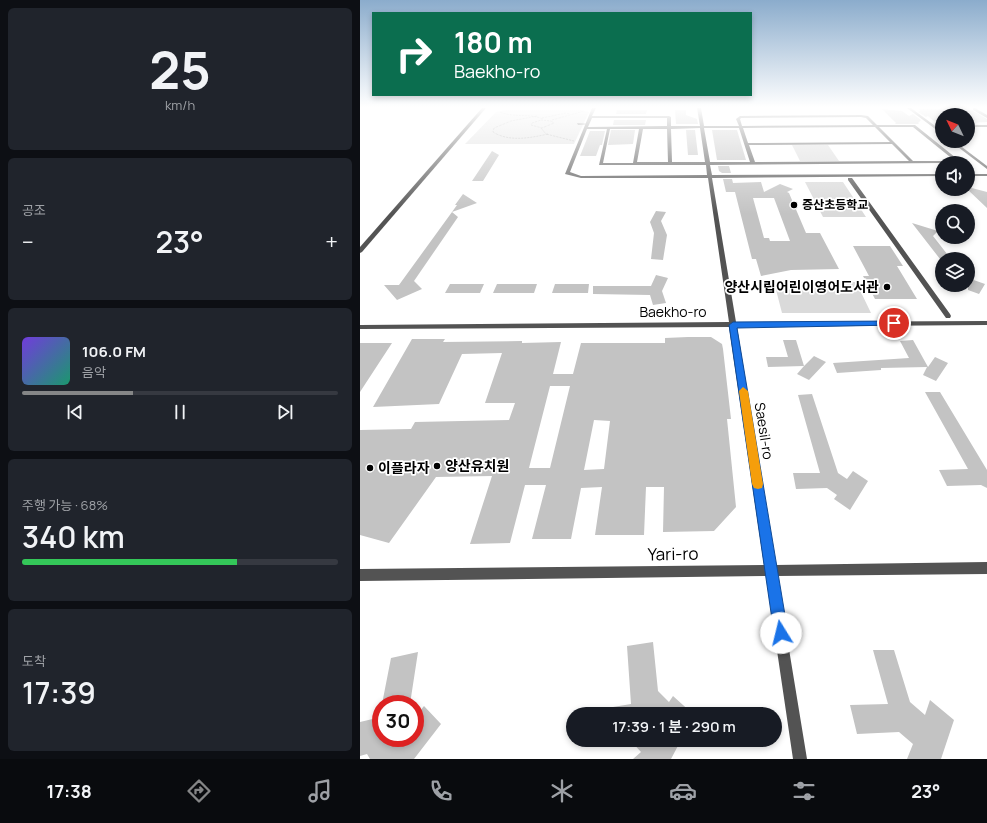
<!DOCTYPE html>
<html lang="ko">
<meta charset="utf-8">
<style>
:root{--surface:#171b24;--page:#20242c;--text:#f1f3f6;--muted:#9ea1a6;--line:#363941;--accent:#858687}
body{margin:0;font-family:Manrope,"Noto Sans KR",sans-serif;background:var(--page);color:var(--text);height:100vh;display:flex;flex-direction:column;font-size:15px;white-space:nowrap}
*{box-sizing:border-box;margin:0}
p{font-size:13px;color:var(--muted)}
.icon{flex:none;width:22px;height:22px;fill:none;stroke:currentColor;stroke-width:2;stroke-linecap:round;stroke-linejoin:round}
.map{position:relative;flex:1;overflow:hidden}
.details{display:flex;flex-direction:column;gap:8px;padding:8px;background:#0d0f14;width:360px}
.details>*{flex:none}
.hud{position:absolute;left:12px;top:12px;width:380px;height:84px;border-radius:0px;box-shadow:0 2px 6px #0003;background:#0b6e4f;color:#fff;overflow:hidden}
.needle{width:26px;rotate:313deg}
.fabs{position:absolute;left:575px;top:108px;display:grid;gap:8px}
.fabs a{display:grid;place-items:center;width:40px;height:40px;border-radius:50%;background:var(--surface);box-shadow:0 2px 6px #0003;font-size:20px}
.speed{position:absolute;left:12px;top:695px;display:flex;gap:8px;font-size:20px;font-weight:700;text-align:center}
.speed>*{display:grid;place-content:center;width:52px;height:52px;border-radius:50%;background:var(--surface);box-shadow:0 2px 6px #0003;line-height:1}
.speed .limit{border:6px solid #d22;background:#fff;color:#111}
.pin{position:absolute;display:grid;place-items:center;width:34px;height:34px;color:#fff;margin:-17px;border:2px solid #fff;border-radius:50%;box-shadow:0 1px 4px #0007}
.me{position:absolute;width:44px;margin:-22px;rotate:351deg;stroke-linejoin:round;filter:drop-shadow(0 0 3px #0008)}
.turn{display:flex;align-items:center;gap:14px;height:84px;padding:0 16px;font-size:18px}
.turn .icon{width:52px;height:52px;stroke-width:2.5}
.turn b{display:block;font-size:28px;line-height:34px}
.big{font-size:30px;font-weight:600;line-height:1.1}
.details .widget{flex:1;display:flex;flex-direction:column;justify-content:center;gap:6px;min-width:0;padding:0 14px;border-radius:6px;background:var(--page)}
.details .dial{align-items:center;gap:0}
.dial b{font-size:52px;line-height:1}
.song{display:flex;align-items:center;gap:12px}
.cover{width:48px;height:48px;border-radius:6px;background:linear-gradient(135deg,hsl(260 70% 55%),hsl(160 70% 35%))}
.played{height:4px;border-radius:2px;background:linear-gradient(90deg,var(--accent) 35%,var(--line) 35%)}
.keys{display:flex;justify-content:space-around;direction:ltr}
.heat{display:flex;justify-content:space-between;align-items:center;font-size:22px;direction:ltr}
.charge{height:6px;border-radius:3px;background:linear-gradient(90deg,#34c759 68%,var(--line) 0)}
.trip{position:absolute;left:206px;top:707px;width:216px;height:40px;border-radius:20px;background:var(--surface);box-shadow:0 2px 6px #0003;font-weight:600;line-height:40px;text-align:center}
.menu{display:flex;height:64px;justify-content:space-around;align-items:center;background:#090b0e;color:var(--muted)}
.menu .icon{width:28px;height:28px}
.menu .current{color:var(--accent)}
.menu b{font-size:18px;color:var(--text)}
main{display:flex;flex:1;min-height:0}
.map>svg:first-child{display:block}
.green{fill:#dadada}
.building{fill:#c3c3c3;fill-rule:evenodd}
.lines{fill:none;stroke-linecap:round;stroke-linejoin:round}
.path{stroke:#757575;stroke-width:1;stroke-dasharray:0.5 1;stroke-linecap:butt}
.service{fill:#535353;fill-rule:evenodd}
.pedestrian{fill:#535353;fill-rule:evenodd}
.minor{fill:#535353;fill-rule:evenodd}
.tertiary{fill:#535353;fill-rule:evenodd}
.route{fill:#1a73e8;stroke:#114b97}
.slow{fill:#f59e0b}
.poi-dot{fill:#000;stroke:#fff;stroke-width:1.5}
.labels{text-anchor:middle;stroke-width:3.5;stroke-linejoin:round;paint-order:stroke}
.far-poi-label{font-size:12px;font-weight:bold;fill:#000;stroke:#fff;text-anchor:start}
.poi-label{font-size:14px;font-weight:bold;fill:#000;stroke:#fff;text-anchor:start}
.street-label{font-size:14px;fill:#000;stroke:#fff}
.near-street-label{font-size:17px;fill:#000;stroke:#fff}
</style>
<main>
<section class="details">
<div class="widget dial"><b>25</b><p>km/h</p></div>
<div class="widget"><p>공조</p>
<div class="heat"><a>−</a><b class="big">23°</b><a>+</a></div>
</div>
<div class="widget">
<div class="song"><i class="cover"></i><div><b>106.0 FM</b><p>음악</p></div></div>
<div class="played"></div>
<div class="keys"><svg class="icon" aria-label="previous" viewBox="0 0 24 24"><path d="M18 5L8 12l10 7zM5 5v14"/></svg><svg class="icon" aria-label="pause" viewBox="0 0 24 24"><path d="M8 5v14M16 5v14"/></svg><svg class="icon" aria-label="next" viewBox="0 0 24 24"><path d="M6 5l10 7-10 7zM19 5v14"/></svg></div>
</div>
<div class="widget"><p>주행 가능 · 68%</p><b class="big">340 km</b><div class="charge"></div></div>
<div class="widget"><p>도착</p><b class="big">17:39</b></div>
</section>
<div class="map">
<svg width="627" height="759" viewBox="0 0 627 759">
<rect width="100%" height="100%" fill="#fff"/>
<!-- green -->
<path class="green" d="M145,110H221L229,112L214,144H105L136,112Z
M432,145H468L479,161H440Z
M445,182H483L506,217H463Z
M414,282H496L511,313H422Z"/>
<!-- building -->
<path class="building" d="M522,109L542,111L549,116L553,114L561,120L558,123L559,124H535L536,123Z
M559,109H582V123L575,122L568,116L566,117L558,112L560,111Z
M257,110H287L286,114H256Z
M315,110H326V115L337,119L338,124H316Z
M608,110H612L627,119V122L608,123Z
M254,120H286L285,125H253Z
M251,130H275L273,144L248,145Z
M326,130H335L338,155H328Z
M352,130H377L386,160H357Z
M230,131H245L242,145H240L236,156H220Z
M132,151L139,155L123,181H112Z
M358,166H369L371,173H362L359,171Z
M363,179H372L373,183L401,182L404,192L420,184L433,189L427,192L429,193L446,233H460L479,269L431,270L401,276L396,259H392L375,192H366ZM393,198H414L430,241H410L409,238H404Z
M608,187L627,192V208L607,189Z
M103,194L117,203L92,212L97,205H95Z
M296,211L306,212L301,221L307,235L303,260L291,259L294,233L290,222Z
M92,212L98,217L54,281L62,289L37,300L24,285H39Z
M552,223L578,231L573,236L591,259H580Z
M493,246H530L543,266H537L557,299H515L503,276H509Z
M296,275L308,278L302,291L306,303L293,305L290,295L233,294V286H291Z
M608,278L625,284L619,294L608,290Z
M90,284H124L120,293H85Z
M137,284H177L174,293H133Z
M195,284H229L228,293H192Z
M328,337H351L362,344L363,349L371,419H367L376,507L354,531L303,532L304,487H286L284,535H235L242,487L221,488L211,539H172L186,485H165L150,543L110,544L132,476L76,477L29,543L0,535V430L51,429L55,422L149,420L155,403H125L142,353L102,354L79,404L13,407L52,339H85L83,342L162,341V343L201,342L193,374H213L221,343H305V338ZM190,386H210L190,468H169ZM234,420L250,421L244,469L224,470Z
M423,340H436L444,366L454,356L466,362L449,380L437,374L444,366L408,367L406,357H428Z
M553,340L568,367L575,357L588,363L576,381L563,375L567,367L521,368V370L477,373L473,363L549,358L540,341Z
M0,343H32L0,392Z
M565,392H580L627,470V488L621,485L587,486L579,470L608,469Z
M452,394L478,473L487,479L493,471L508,481L490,510L474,499L477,495L467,488L436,489L433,473H460L438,395Z
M293,642L298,691L309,702L313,696L333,714H241V709L271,704L267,646Z
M513,650H534L550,702L565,715L570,700L594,720L581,759H547L553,744L539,732L497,734L490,705L528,704Z
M58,652L50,704H22L31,658Z
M64,706L81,724L54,759H10L7,754L0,756V722L21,717V738H55V717Z
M270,740H321L311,759H273L281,752Z"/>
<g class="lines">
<!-- path -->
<path class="path" d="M140,112C154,118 169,113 183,119
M177,116L151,121L134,128L133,132C149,142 170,138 188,134
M182,118L206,113L210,114
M181,120L191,121L194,123L182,128L171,125L172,123Z
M192,120L224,111
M181,128L186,134L214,141"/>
<!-- service -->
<path class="service" d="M217,123L230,124L218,125Z"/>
<!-- pedestrian -->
<path class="pedestrian" d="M613,108H615L627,115V118L613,110Z
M488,178H492L590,314L591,316L590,318H586L488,180Z"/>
<!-- minor -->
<path class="minor" d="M232,108H236L232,116H309L311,117V126H340L337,108H341L344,126H379L376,119L380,116L501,115L508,116L517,125H555L601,162L582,163L350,165L352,175L582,174V176L352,178L376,322L627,321V325L377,327L415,565L627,562V574L417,576L447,759H433L406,576L0,581V569L404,565L369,327L0,329V325L369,322L348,178H221L205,174ZM501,117L506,118L513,125L382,126L380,119L381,118ZM232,118H307V126L228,127ZM515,127L530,142L388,143L383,128ZM519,127H553L595,161H553ZM340,128L345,162H312L311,129ZM344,128H379L390,162H350ZM227,129H247L239,165H346L347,175L221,176L210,172ZM250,129H279L273,163H243ZM283,129H307L308,162H277ZM532,144L549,161L395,162L389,145Z
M547,108H551L582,131V134Z
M608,125H627V127H608Z
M590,141H594L627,166V169Z
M608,174H627V176H608Z"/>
<!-- tertiary -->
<path class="tertiary" d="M122,108H126L2,252L0,253V247Z"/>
</g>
<!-- sky -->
<linearGradient id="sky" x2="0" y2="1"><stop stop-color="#8baccc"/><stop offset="0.5" stop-color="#fff"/><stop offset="1" stop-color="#fff" stop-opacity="0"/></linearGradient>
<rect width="627" height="214" fill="url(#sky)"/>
<!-- route -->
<path class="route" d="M534,321L538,323L537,325L377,328L428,633L426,638L421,640L416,638L414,633L369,325L373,322Z"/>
<!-- slow -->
<path class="slow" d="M383,387L388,391L403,484L402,488L398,489L394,488L392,484L379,391Z"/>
<!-- markers -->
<g class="poi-dot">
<circle cx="434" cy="205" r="4"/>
<circle cx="527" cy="287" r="4"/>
<circle cx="77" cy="466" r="4"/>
<circle cx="10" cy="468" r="4"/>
</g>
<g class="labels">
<!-- far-poi labels -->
<g class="far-poi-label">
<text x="442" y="209">증산초등학교</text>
</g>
<!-- poi labels -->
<g class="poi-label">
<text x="519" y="292" text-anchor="end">양산시립어린이영어도서관</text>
<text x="85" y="471">양산유치원</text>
<text x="18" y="473">이플라자</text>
</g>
<!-- street labels -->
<g class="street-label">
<text x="313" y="317">Baekho-ro</text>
<text transform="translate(404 431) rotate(81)" y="5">Saesil-ro</text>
</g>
<!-- near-street labels -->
<g class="near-street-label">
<text transform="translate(313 554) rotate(-1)" y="6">Yari-ro</text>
</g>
</g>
</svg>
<div class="fabs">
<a><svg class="needle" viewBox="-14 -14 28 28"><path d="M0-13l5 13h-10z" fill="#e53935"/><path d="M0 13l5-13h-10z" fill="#9ea1a6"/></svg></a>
<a><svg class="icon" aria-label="sound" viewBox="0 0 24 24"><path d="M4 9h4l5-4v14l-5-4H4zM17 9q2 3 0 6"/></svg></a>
<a><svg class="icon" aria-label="search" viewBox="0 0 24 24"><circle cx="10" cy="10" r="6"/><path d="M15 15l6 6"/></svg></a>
<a><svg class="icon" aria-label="layers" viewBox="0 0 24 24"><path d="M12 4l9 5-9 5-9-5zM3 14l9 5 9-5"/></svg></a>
</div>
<div class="speed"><div class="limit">30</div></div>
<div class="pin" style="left:534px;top:323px;background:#d93025"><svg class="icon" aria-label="arrive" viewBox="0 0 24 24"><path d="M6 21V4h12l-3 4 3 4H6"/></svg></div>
<svg class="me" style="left:421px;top:633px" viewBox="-20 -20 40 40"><circle r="19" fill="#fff"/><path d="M0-13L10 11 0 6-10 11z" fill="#1a73e8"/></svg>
<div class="trip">17:39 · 1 분 · 290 m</div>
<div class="hud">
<div class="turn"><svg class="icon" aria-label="right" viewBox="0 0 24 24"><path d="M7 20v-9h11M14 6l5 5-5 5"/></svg><div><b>180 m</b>Baekho-ro</div></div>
</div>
</div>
</main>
<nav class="menu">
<b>17:38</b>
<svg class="icon current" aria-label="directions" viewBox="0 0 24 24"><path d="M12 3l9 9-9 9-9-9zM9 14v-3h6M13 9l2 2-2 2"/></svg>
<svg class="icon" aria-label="music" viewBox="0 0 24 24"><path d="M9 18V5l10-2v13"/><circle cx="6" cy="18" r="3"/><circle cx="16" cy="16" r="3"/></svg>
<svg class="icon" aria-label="phone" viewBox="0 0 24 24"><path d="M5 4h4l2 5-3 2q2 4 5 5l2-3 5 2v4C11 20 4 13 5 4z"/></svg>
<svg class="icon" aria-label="climate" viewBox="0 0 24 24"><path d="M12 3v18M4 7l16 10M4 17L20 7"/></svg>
<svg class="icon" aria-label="car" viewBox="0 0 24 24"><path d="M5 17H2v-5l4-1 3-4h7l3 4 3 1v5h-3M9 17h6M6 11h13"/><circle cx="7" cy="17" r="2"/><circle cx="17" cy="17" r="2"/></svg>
<svg class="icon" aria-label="filters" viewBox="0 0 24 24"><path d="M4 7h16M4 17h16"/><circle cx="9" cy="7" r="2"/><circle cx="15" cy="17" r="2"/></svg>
<b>23°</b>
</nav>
